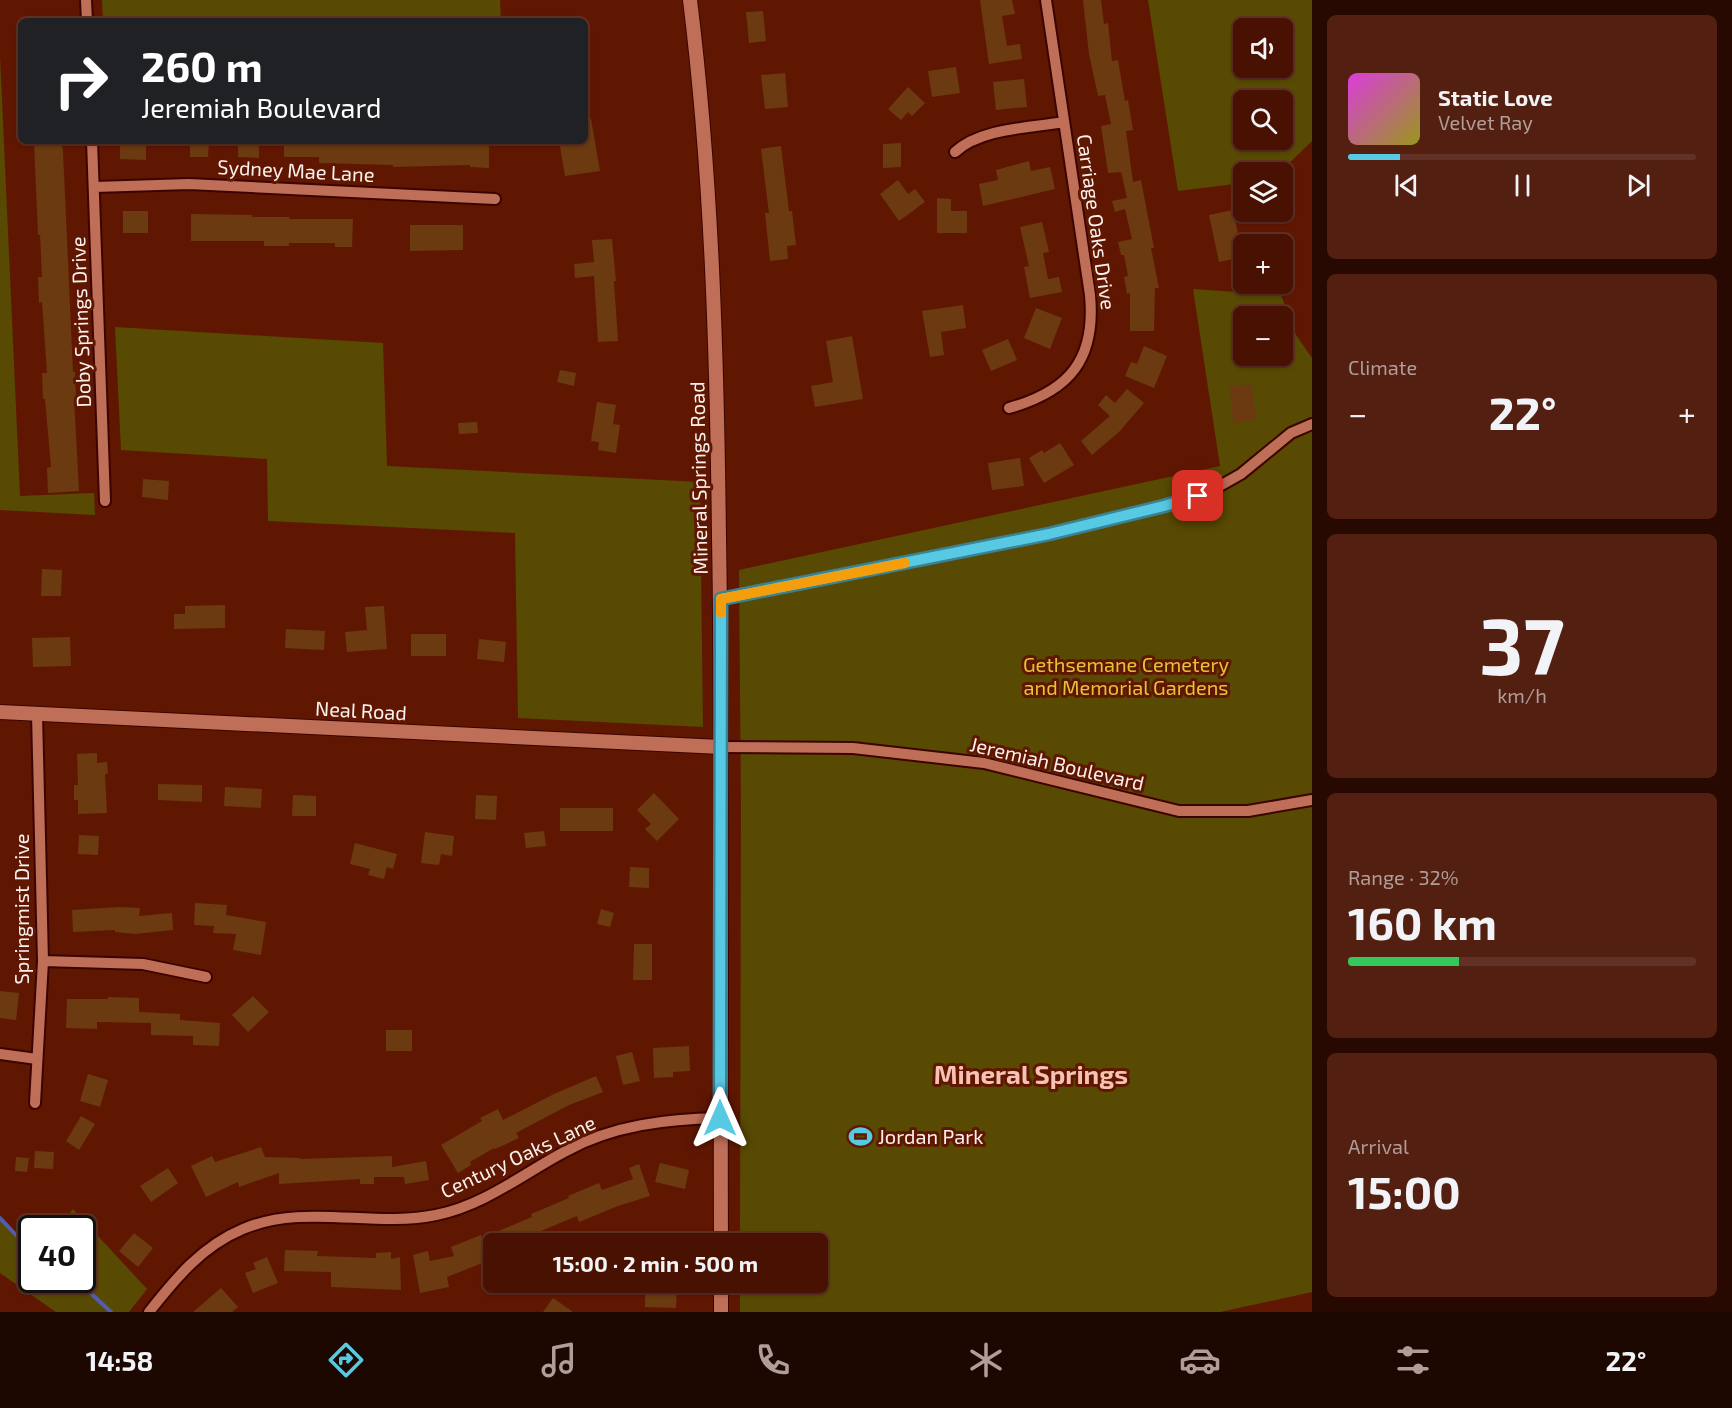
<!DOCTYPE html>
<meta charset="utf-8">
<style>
:root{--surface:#481102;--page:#521f11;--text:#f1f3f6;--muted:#b19d99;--line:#603124;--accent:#58c9e3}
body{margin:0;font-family:"Exo 2",sans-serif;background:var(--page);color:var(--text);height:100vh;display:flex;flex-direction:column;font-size:22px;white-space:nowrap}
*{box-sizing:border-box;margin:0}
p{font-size:20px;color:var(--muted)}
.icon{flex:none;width:33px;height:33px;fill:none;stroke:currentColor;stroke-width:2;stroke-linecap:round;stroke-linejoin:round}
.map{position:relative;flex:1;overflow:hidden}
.panel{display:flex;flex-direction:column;gap:15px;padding:15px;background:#280901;width:420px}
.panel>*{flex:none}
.banner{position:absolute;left:18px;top:18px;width:570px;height:126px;border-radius:9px;box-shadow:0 2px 4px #0004,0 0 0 2px var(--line);background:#202124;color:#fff;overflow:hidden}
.buttons{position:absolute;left:1233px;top:18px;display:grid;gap:12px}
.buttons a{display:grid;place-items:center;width:60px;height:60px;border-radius:9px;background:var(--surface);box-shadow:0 2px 4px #0004,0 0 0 2px var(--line);font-size:30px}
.speed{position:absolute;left:18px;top:1215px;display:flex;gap:12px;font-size:30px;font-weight:700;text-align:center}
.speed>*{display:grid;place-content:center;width:78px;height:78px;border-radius:50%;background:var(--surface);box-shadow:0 2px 4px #0004,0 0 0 2px var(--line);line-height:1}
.speed .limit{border:3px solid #111;border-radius:9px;background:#fff;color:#111}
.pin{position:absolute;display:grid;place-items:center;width:51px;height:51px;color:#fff;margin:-26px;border-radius:12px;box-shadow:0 3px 9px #0006}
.me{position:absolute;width:66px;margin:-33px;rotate:0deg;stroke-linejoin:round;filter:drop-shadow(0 0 4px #0008)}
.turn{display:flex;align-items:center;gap:21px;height:126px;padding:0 24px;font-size:27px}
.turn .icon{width:78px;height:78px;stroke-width:2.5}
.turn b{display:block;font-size:42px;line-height:51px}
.big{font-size:45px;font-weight:700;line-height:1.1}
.panel .card{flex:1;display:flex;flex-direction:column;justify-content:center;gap:9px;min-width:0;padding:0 21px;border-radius:9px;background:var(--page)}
.panel .dial{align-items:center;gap:0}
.dial b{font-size:78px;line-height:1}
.song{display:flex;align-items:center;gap:18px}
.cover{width:72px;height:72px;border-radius:9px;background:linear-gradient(135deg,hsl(300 70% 55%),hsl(60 70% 35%))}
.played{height:6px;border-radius:3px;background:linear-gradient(90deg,var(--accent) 15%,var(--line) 15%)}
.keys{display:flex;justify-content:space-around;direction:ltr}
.heat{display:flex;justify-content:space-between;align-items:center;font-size:33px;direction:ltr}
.charge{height:9px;border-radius:4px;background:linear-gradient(90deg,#34c759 32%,var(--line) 0)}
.trip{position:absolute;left:483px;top:1233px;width:345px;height:60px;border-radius:9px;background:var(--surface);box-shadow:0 2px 4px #0004,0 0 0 2px var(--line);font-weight:700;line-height:60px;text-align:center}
.dock{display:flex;height:96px;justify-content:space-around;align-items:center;background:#1d0701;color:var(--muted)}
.dock .icon{width:42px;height:42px}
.dock .active{color:var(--accent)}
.dock b{font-size:27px;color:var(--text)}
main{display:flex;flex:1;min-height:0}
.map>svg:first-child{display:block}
.green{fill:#584a03;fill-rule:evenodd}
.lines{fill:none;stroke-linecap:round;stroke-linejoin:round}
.stream{stroke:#535dab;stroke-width:4}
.building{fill:#6b3a10}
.minor-casing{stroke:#3c0400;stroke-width:14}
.tertiary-casing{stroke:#3c0400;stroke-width:16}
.minor{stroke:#bf6e58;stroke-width:10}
.tertiary{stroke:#bf6e58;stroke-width:14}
.route-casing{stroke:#398394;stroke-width:15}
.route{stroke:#58c9e3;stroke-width:10}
.slow{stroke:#f59e0b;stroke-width:10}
.labels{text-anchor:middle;stroke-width:6;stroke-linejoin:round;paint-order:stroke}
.street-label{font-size:20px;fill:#faf1ee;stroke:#601702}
.park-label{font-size:20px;fill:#e3c438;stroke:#601702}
.poi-label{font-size:20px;fill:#faf1ee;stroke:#601702;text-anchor:start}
.district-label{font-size:26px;font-weight:bold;fill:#f7c1b3;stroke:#601702}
</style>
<main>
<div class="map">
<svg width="1312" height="1312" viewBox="0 0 1312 1312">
<rect width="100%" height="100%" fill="#601702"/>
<!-- green -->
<path class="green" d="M102,0H500L501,21H103Z
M1148,0H1312V141L1280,172H1244L1243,183L1178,191ZM1282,28V68H1244V28ZM1282,100V140H1244V100Z
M0,56L20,496L94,493L95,515L0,510Z
M1193,289L1281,295L1296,335L1312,358V1292L1220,1312H740V1283L818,1282V1244L740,1243L741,805L739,570L1220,466ZM1244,316H1282V356H1244Z
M115,327L383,343L387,466L700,482L703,727L518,718L515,533L268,521L267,459L121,450Z
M73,1209L147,1289L129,1312H56L0,1273V1218L31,1252L32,1280H82V1228H58Z"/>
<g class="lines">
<!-- stream -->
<path class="stream" d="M0,1218L32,1252
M79,1280L85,1288L111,1312"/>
</g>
<!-- building -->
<path class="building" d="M980,0H1012L1015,14L1002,16L1007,46L1020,44L1022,59L989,64Z
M1083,0H1101L1104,24L1108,23L1112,61L1118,60L1125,101L1128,100L1133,130L1126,131L1133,182L1141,180L1154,248H1151L1159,288H1155L1154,331H1130V293L1127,294L1124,277L1128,276L1124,255H1121L1118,242L1132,239L1125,209L1115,212L1112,201L1127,198L1121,172L1108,173L1101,126L1111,124L1105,95L1098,96L1089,54Z
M763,11L766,41L749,43L746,12Z
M956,67L960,93L932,97L928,71Z
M785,73L788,107L765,109L761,75Z
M1024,79L1027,107L996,110L993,82Z
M908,87L925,103L912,116L908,112L901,120L888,109Z
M585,119H591L600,171L565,176L559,141H585Z
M34,141H61L63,151L73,372H75L76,398H74L79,491L48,493L47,468L51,467L45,399H43L42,373H47L42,302L39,303L38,277H42L40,235H38Z
M120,141H146V160L120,159Z
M190,141H209L208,157H190Z
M238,141H259V158L238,157Z
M284,141H420V144L489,143V168L470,167V165L393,167V165L319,163V157H284Z
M901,143V167L883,168V144Z
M781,146L789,211H792L796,245L787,246L788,259L770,261L765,213H769L761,149Z
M1029,161L1031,171L1050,167L1055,189L983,206L979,184L998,180L996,170Z
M898,180L908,194L915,189L925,202L899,221L880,194Z
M937,198L951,199V211H967V233H937Z
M1233,210L1243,257L1219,262L1209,215Z
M123,211H148V233H123Z
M191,214L252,215V217H290L289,219H353L352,247H335V243H289V246H264V241H191Z
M1042,222L1049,252L1043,253L1048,279L1059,277L1062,292L1030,298L1024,267L1029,266L1020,227Z
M410,225H463V250L410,251Z
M612,239L616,281H614L618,341L598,342L594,276L575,278L574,264L594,262L592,240Z
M963,305L966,328L941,332L944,355L930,357L922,311Z
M1036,308L1062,318L1050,349L1024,338Z
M852,336L863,399L815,407L811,386L833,382L826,341Z
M1008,339L1017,360L991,371L982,350Z
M1144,346L1167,356L1154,388L1125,376L1131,362L1137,364Z
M560,370L576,373L574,386L557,382Z
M1252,384L1256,420L1234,423L1229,387Z
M1127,389L1144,403L1119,432L1092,455L1081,441L1110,416L1098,405L1106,395L1115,403Z
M597,402L616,405L613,424L620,425L616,453L598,450L599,442L591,441Z
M477,422L478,433L459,434L458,423Z
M1060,443L1074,465L1044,483L1029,458L1042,450L1044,453Z
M1020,458L1024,486L992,490L988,463Z
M143,479L169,481L168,500L142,497Z
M42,569L62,570L61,596H41Z
M225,605V628L174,629V614H185V606Z
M384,606L387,649L347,652L345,632L367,630L365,607Z
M286,629L325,631L324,650L285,648Z
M411,634H446V656H411Z
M70,637L71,666L33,667L32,638Z
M479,639L506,642L504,662L477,659Z
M97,753V763L107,762L108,774H105L107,813L78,814V800H74V785H78L77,754Z
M158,784L202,785V802L158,800Z
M225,787L262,789L261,808L224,806Z
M654,793L679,819L657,841L645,829L651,824L637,810Z
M293,795L316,796V816H292Z
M476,795L497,796L496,820L475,819Z
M560,808H613V831H560Z
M544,831L546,846L526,848L524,833Z
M425,832L454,836L452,856L441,854L439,865L421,863Z
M79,835L99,836L98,855L78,854Z
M355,843L397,854L393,869L387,867L384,879L368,875L370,869L350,864Z
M630,867L649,868V888L629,887Z
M195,903L227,905L226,915L266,922L261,955L233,950L236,934L213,933L214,926L194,925Z
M119,907L140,908L139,916L172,913L173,930L135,934L115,932V930L73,932L72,910Z
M601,909L614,913L610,927L597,924Z
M634,944H652V980H633Z
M0,991L19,993L16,1020L0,1018Z
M253,996L269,1012L248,1032L232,1015Z
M108,997L139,998V1012L180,1014V1020L220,1023L219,1046L193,1045V1036L151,1035V1023L97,1022V1029L66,1028L67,999H108Z
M386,1030H412V1051H386Z
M689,1046L690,1071L673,1072V1077L654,1078L653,1048Z
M632,1052L640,1081L623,1085L616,1056Z
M88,1074L108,1080L100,1107L80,1101Z
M596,1076L603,1092L569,1105L516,1133L519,1138L495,1149L494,1148L470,1162L471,1165L458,1173L441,1145L482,1121L480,1118L498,1109L503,1120L554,1094Z
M81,1116L95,1124L79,1150L66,1141Z
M261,1147L265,1157L300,1158V1159L392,1156V1167L426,1161L429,1180L405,1184L404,1177H374V1184H360V1179L279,1184V1173L239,1187L238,1182L206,1197L191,1166L212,1156L215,1162Z
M35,1151L54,1152L53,1169L34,1168Z
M16,1157L29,1158L27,1172L15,1171Z
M660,1163L689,1170L685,1189L655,1182Z
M639,1164L650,1196L618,1206L579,1222L577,1216L529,1236L532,1244H484L490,1260L447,1277L449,1287L420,1293L413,1255L428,1251L430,1261L454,1256L451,1247L481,1235L482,1238L532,1217L531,1214L569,1198L568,1196L599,1183L602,1190L633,1179L629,1168Z
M168,1168L178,1183L151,1202L140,1186Z
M134,1233L153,1248L138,1267L119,1251Z
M285,1250L318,1251L317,1256L376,1258V1253L391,1252V1259L400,1257L401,1290L331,1287V1272L284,1271Z
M267,1257L278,1283L253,1293L245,1273L256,1269L253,1263Z
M645,1284H677L676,1308L645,1307Z
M221,1288L238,1307L232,1312H193Z
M553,1298L573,1312H543Z"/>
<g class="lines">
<defs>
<path id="minor" d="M86,0L87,21
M92,141L105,501
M955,152C981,128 1030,128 1064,122
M95,187L189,184L495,199
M1009,408C1070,391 1096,359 1090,295L1046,0
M721,599L1049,534L1164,506L1218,487L1241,474L1291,433L1312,424
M721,747L853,748L984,763L1179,811H1248L1312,800
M43,961L143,964L206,977
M0,1054L37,1059
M35,1103L43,961L37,714
M149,1312C176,1278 202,1246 243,1229C304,1203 373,1228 436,1215C485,1205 524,1173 566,1151C613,1125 668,1119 720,1118"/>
<path id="tertiary" d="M690,0C712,178 717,358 719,537C723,772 720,1008 721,1244
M0,712L721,747
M721,1282V1312"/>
</defs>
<!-- minor casing -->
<use href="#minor" class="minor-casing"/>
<!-- tertiary casing -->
<use href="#tertiary" class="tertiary-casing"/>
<!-- minor -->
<use href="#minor" class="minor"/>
<!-- tertiary -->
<use href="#tertiary" class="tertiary"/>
</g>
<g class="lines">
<defs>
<path id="route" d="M720,1118L721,599L1049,534L1164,506L1198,496"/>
</defs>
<!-- route casing -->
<use href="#route" class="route-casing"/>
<!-- route -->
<use href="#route" class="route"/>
<!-- slow -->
<path class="slow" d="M721,613V599L905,563"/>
</g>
<!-- icons -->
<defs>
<symbol id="stadium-bare" viewBox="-9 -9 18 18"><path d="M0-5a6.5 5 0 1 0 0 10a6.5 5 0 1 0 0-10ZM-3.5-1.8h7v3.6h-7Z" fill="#58c9e3" stroke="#601702" stroke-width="2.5" paint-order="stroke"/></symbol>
</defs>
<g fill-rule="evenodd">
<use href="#stadium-bare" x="844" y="1120" width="33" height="33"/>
</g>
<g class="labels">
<!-- street labels -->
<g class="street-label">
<text transform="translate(296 171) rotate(3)" y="7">Sydney Mae Lane</text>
<text transform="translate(1096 222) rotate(82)" y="7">Carriage Oaks Drive</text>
<text transform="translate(81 322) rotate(-92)" y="7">Doby Springs Drive</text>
<text transform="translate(699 478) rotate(-91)" y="7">Mineral Springs Road</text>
<text transform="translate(361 711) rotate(3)" y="7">Neal Road</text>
<text transform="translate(1057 764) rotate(13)" y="7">Jeremiah Boulevard</text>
<text transform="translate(22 909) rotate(-90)" y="7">Springmist Drive</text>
<text transform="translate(518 1157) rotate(-25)" y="7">Century Oaks Lane</text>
</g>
<!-- park labels -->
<g class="park-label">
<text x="1126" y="672">Gethsemane Cemetery<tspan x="1126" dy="23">and Memorial Gardens</tspan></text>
</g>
<!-- poi labels -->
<g class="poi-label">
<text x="878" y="1144">Jordan Park</text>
</g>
<!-- district labels -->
<g class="district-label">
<text x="1031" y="1084">Mineral Springs</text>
</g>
</g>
</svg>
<div class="buttons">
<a><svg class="icon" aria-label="sound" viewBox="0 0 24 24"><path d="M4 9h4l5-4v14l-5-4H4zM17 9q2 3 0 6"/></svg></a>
<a><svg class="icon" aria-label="search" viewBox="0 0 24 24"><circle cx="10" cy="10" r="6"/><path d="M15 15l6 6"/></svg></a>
<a><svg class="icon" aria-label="layers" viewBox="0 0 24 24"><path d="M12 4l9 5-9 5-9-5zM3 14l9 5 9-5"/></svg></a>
<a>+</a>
<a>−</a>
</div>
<div class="speed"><div class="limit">40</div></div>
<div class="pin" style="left:1198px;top:496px;background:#d93025"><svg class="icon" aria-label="arrive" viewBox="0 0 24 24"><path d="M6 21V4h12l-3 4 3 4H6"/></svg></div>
<svg class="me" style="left:720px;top:1118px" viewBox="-20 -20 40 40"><path d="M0-17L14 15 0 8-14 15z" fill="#58c9e3" stroke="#fff" stroke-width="4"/></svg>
<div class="trip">15:00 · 2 min · 500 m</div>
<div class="banner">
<div class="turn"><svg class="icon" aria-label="right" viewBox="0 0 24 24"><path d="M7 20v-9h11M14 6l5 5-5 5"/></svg><div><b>260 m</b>Jeremiah Boulevard</div></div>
</div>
</div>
<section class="panel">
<div class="card">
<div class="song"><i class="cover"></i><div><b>Static Love</b><p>Velvet Ray</p></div></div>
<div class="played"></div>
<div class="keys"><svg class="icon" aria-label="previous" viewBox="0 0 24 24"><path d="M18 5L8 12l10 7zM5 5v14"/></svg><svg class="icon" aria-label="pause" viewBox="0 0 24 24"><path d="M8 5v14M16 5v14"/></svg><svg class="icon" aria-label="next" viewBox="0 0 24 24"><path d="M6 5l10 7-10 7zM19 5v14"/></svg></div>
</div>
<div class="card"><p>Climate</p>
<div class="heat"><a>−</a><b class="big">22°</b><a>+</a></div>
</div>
<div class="card dial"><b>37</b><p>km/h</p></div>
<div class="card"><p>Range · 32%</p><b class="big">160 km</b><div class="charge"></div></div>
<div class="card"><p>Arrival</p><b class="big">15:00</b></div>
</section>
</main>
<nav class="dock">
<b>14:58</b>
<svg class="icon active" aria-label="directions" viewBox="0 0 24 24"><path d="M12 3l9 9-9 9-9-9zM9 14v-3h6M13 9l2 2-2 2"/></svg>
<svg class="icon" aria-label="music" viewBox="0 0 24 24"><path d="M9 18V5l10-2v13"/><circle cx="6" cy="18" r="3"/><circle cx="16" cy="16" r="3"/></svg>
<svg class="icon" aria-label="phone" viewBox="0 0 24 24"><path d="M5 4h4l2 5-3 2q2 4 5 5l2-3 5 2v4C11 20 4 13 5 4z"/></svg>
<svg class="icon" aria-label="climate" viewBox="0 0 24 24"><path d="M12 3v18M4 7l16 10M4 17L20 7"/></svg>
<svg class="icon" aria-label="car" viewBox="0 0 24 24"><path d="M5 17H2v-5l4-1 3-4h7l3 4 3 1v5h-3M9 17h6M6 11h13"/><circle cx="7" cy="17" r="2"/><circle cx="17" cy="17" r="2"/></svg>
<svg class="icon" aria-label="filters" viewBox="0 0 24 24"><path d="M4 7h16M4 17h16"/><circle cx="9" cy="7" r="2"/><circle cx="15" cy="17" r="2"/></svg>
<b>22°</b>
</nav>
